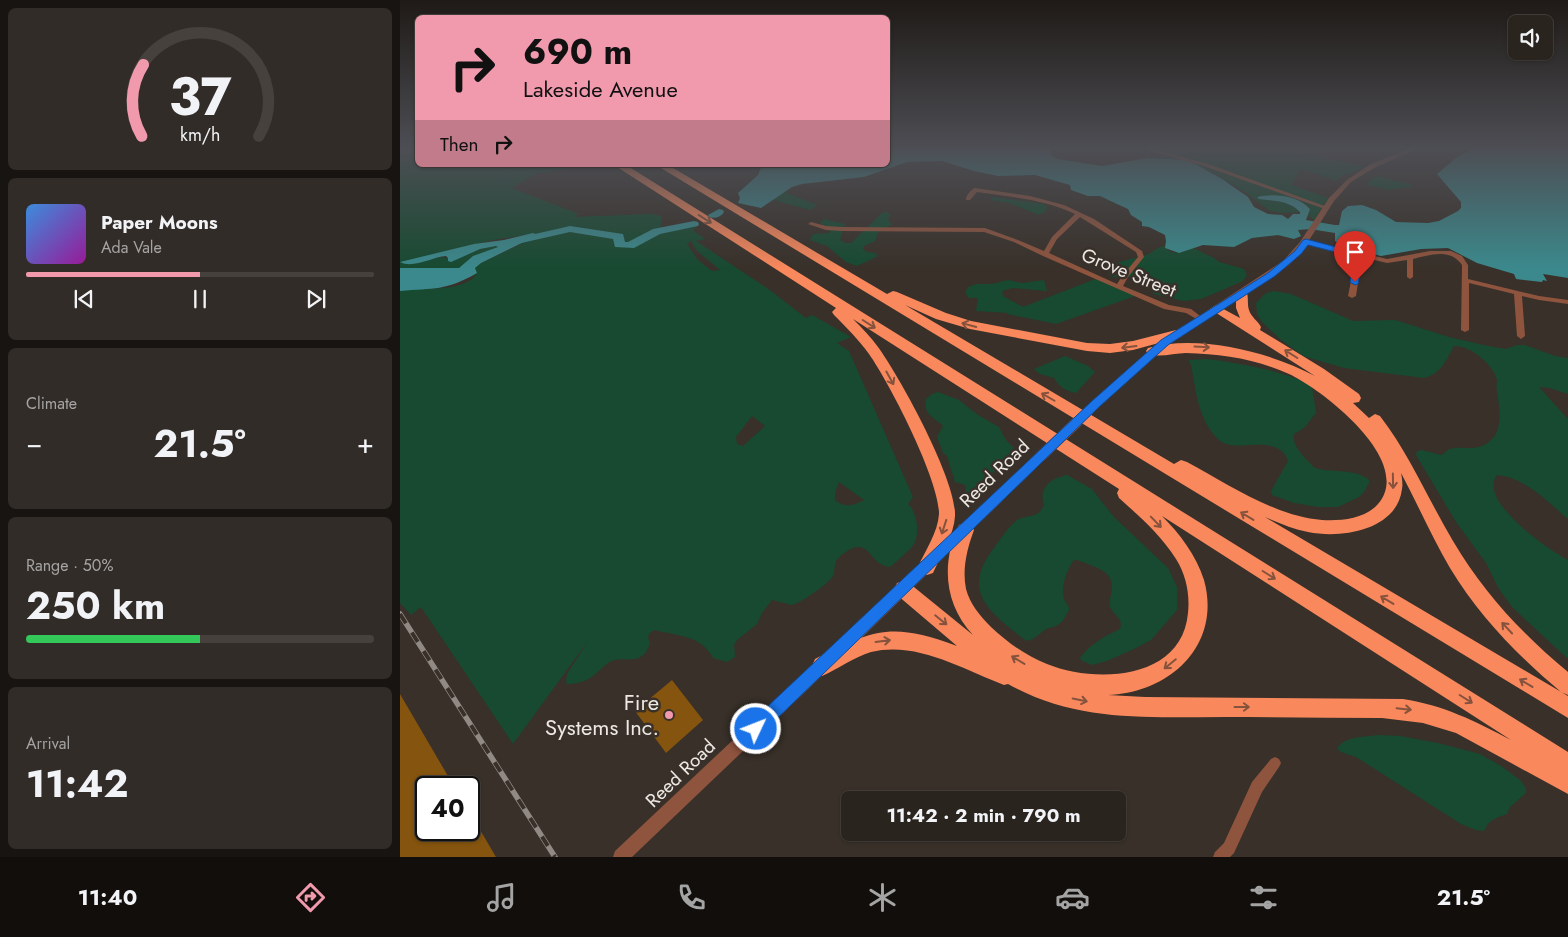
<!DOCTYPE html>
<meta charset="utf-8">
<style>
:root{--surface:#2a241f;--page:#322c28;--text:#f1f3f6;--muted:#a5a4a4;--line:#46413d;--accent:#f29aad}
body{margin:0;font-family:Jost,sans-serif;background:var(--page);color:var(--text);height:100vh;display:flex;flex-direction:column;font-size:19px;white-space:nowrap}
*{box-sizing:border-box;margin:0}
p{font-size:16px;color:var(--muted)}
.icon{flex:none;width:28px;height:28px;fill:none;stroke:currentColor;stroke-width:2;stroke-linecap:round;stroke-linejoin:round}
.map{position:relative;flex:1;overflow:hidden}
.details{display:flex;flex-direction:column;gap:8px;padding:8px;background:#171411;width:400px}
.details>*{flex:none}
.guide{position:absolute;left:15px;top:15px;width:475px;height:152px;border-radius:8px;box-shadow:0 1px 4px #0004,0 0 0 1px var(--line);background:#f29aad;color:#111;overflow:hidden}
.fabs{position:absolute;left:1108px;top:15px;display:grid;gap:10px}
.fabs a{display:grid;place-items:center;width:45px;height:45px;border-radius:8px;background:var(--surface);box-shadow:0 1px 4px #0004,0 0 0 1px var(--line);font-size:25px}
.speed{position:absolute;left:15px;top:776px;display:flex;gap:10px;font-size:25px;font-weight:700;text-align:center}
.speed>*{display:grid;place-content:center;width:65px;height:65px;border-radius:50%;background:var(--surface);box-shadow:0 1px 4px #0004,0 0 0 1px var(--line);line-height:1}
.speed .limit{border:2px solid #111;border-radius:8px;background:#fff;color:#111}
.pin{position:absolute;display:grid;place-items:center;width:42px;height:42px;color:#fff;margin:-51px -21px;border-radius:50% 50% 50% 0;rotate:-45deg;box-shadow:0 0 5px #0007}
.pin .icon{rotate:45deg}
.me{position:absolute;width:55px;margin:-28px;rotate:47deg;stroke-linejoin:round;filter:drop-shadow(0 0 4px #0008)}
.turn{display:flex;align-items:center;gap:18px;height:105px;padding:0 25px;font-size:22px}
.turn .icon{width:65px;height:65px;stroke-width:2.5}
.turn b{display:block;font-size:35px;line-height:42px}
.then{display:flex;align-items:center;height:48px;padding:0 25px;background:#0003;gap:10px;font-size:19px}
.big{font-size:38px;font-weight:700;line-height:1.1}
.details .tile{flex:1;display:flex;flex-direction:column;justify-content:center;gap:8px;min-width:0;padding:0 18px;border-radius:8px;background:var(--page)}
.details .dial{align-items:center;gap:0}
.dial svg{height:130px;overflow:visible;fill:none;stroke:var(--line);stroke-width:7;stroke-linecap:round;text-anchor:middle}
.dial text{fill:var(--text);stroke:none}
.song{display:flex;align-items:center;gap:15px}
.cover{width:60px;height:60px;border-radius:8px;background:linear-gradient(135deg,hsl(210 70% 55%),hsl(300 70% 35%))}
.played{height:5px;border-radius:2px;background:linear-gradient(90deg,var(--accent) 50%,var(--line) 50%)}
.keys{display:flex;justify-content:space-around;direction:ltr}
.heat{display:flex;justify-content:space-between;align-items:center;font-size:28px;direction:ltr}
.charge{height:8px;border-radius:4px;background:linear-gradient(90deg,#34c759 50%,var(--line) 0)}
.trip{position:absolute;left:441px;top:791px;width:285px;height:50px;border-radius:8px;background:var(--surface);box-shadow:0 1px 4px #0004,0 0 0 1px var(--line);font-weight:700;line-height:50px;text-align:center}
.tab-bar{display:flex;height:80px;justify-content:space-around;align-items:center;background:#110e0c;color:var(--muted)}
.tab-bar .icon{width:35px;height:35px}
.tab-bar .on{color:var(--accent)}
.tab-bar b{font-size:22px;color:var(--text)}
main{display:flex;flex:1;min-height:0}
.map>svg:first-child{display:block}
.green{fill:#174a31;fill-rule:evenodd}
.water{fill:#3b898c}
.lines{fill:none;stroke-linecap:round;stroke-linejoin:round}
.river{fill:#3b898c;fill-rule:evenodd}
.building{fill:#85540e}
.minor{fill:#8e543e;fill-rule:evenodd}
.tertiary{fill:#8e543e;fill-rule:evenodd}
.motorway{fill:#f9885c;fill-rule:evenodd}
.rail-casing{stroke:#918a84;stroke-width:5.5}
.rail{stroke:#383029;stroke-width:4;stroke-dasharray:11;stroke-linecap:butt}
.tertiary-bridge-far1{stroke:#8e543e;stroke-width:9}
.tertiary-bridge{stroke:#8e543e;stroke-width:11}
.oneway{stroke:#85533d}
.route{fill:#1a73e8;stroke:#114b97}
.poi-dot{fill:#f29aad;stroke:#383029;stroke-width:2}
.labels{text-anchor:middle;stroke-width:5;stroke-linejoin:round;paint-order:stroke}
.street-label{font-size:19px;fill:#ede8e3;stroke:#383029}
.near-poi-label{font-size:22px;fill:#ede8e3;stroke:#383029;text-anchor:end}
</style>
<main>
<section class="details">
<div class="tile dial"><svg viewBox="0 0 100 80">
<path d="M14 69A42 42 0 1 1 86 69"/>
<path d="M14 69A42 42 0 0 1 15 25" stroke="#f29aad"/>
<text x="50" y="56" font-size="32" font-weight="700">37</text>
<text x="50" y="72" font-size="11">km/h</text>
</svg></div>
<div class="tile">
<div class="song"><i class="cover"></i><div><b>Paper Moons</b><p>Ada Vale</p></div></div>
<div class="played"></div>
<div class="keys"><svg class="icon" aria-label="previous" viewBox="0 0 24 24"><path d="M18 5L8 12l10 7zM5 5v14"/></svg><svg class="icon" aria-label="pause" viewBox="0 0 24 24"><path d="M8 5v14M16 5v14"/></svg><svg class="icon" aria-label="next" viewBox="0 0 24 24"><path d="M6 5l10 7-10 7zM19 5v14"/></svg></div>
</div>
<div class="tile"><p>Climate</p>
<div class="heat"><a>−</a><b class="big">21.5°</b><a>+</a></div>
</div>
<div class="tile"><p>Range · 50%</p><b class="big">250 km</b><div class="charge"></div></div>
<div class="tile"><p>Arrival</p><b class="big">11:42</b></div>
</section>
<div class="map">
<svg width="1168" height="857" viewBox="0 0 1168 857">
<rect width="100%" height="100%" fill="#383029"/>
<!-- green -->
<path class="green" d="M0,149H17L18,165H170L166,169L135,174L112,188L179,214L173,217L250,214L262,216L261,226L264,229L296,224L297,226L293,230L305,239L296,241L367,288L406,318L412,315L451,337L437,343L449,351L513,497L508,504C518,513 521,538 511,548C504,555 497,561 490,567C472,565 472,548 459,547C452,546 440,555 436,561C434,565 435,572 433,576C427,585 402,602 392,605L372,600L362,613L357,624L337,640L334,645L335,657L327,662L313,658C301,635 278,636 254,630L249,634L248,638L250,642C243,670 223,653 208,663C193,675 190,683 168,684L166,683L167,674L188,641L113,744L21,607L11,615L0,603V288C20,288 66,293 77,273L75,268L81,263L136,237L134,234L93,240L33,256L25,261L40,257L48,258L89,247L105,245L59,268H0ZM291,241L296,250L320,270L312,271L298,260L287,244ZM352,416L365,426L343,446L337,444L336,437ZM439,482L464,500C453,506 445,508 435,500V493Z
M739,149H888L966,167L940,177L937,181L901,169L891,185L928,198L914,220L908,215L910,207L900,201L882,197L902,212L882,213L870,211L846,193L808,170L756,161L761,154Z
M978,176L1015,186L988,190L968,185V181Z
M377,189L417,205L410,210L377,201L373,199Z
M591,197L645,204L647,208L645,212L639,215L609,203L591,200Z
M483,212H487L491,215L488,219L492,225L479,230L475,241L464,246L463,249L467,252L475,253L478,256L457,266L446,262L427,246L410,240L413,234L430,233V229L420,223L424,219L445,224L440,240L446,243H451Z
M764,246C771,256 783,253 793,248L814,258L819,262L844,269L847,275L843,281L820,291L801,299L783,301L754,294L750,289L747,277L743,276L717,278L710,276L708,270C718,259 732,260 746,255C752,253 757,247 764,246Z
M698,278L738,295L656,324L607,314L608,313L576,311L578,298H569L565,293L568,287L576,284H592L608,280L622,283L644,280L647,291L612,288L602,291L603,296L623,307Z
M874,291L891,294L953,321L995,320L1049,337L1088,346L1106,349L1117,345H1125L1155,356L1168,358V394L1150,388L1139,387L1168,419V519C1148,502 1124,477 1097,475C1077,501 1149,550 1168,560V659L1112,607L1099,589L1086,563L1056,522L1016,455L1017,451L1022,450L1041,455C1045,454 1046,450 1050,449C1063,445 1076,453 1090,441C1104,430 1099,405 1097,391C1096,387 1097,383 1097,380C1093,364 1070,345 1054,346C1047,359 1041,374 1024,378L944,368L903,356L880,339L862,322L857,314L856,303L866,293Z
M665,356L688,366L695,372L676,393C666,391 659,387 654,378L640,374L634,369Z
M807,359C834,362 890,372 912,386L916,413L904,428L894,434C891,446 907,460 915,468C931,473 958,468 970,481L964,492L959,497L938,507H918L894,503L872,495L871,491L888,461C878,431 836,455 819,440C798,421 796,390 791,365L788,360Z
M538,392L559,400L578,415L599,427L606,440L615,449L609,458L590,475L582,488L573,492H566L565,485L555,482L547,456L543,453L537,437L543,426C533,416 523,415 526,399L532,394Z
M667,475L692,489L713,516L768,568L777,587V610L751,640L734,649L707,661L692,665L682,661L680,658C690,644 705,636 720,629C724,618 714,616 710,607C709,601 710,600 711,595C714,576 708,573 693,566C686,564 681,560 674,560C667,569 660,588 664,599C666,604 669,605 669,610L662,622L656,626L646,629L633,639L626,641C592,613 559,593 594,548C600,540 607,528 616,521C625,514 638,520 644,505C638,488 651,478 667,475Z
M978,735L1000,736L1038,743L1080,754L1101,766L1120,780L1126,788V793L1110,807L1107,814C1095,818 1089,820 1084,831L1076,830L1061,824L956,757L941,752L937,749C944,736 964,737 978,735Z"/>
<!-- water -->
<path class="water" d="M488,149H650L652,156L658,159L702,166L747,158L785,160L797,165L822,179L848,197L854,207L868,214L882,215L888,219L893,214H900V212C889,200 873,201 859,199L857,197C873,193 898,195 910,209L906,220L935,225H939L942,211L948,206L962,205L976,210L996,222L1028,223L1039,221L1058,211L1061,208V202L1037,174L1057,157L1073,149H1168V278L1143,274L1147,281L1143,280L1142,282L1116,279L1114,274L1077,263L1048,248L1021,249L981,256L940,245L935,241V233L910,229L898,230L901,236L894,239L878,235L869,236L852,238L834,247L803,245L779,253L765,248L766,241L765,235L749,227L742,226V222L731,215L728,209L717,204L700,196H688L671,190L670,185L635,175L598,176L574,171L542,161L507,162L464,177L402,184L392,187L361,208L338,203L340,198L338,193L358,175L362,165H488Z
M133,233L138,235L81,263L75,268L77,273C46,291 34,288 0,291V268H59L73,256L98,247L96,246L80,249L51,262L48,261V258L46,256C32,257 13,269 0,262L74,244L104,240Z"/>
<g class="lines">
<!-- river -->
<path class="river" d="M319,209L323,210L324,212C321,217 315,219 309,217L308,215Z
M294,221L298,222L299,224L298,226L260,234L234,248L215,247L213,239L170,232L117,244L111,241L113,239L170,226L223,234L225,242H228L253,229Z"/>
</g>
<!-- building -->
<path class="building" d="M272,680L303,720L266,753L235,711Z
M0,694L55,788H26V830H69V811L96,857H0Z"/>
<g class="lines">
<!-- minor -->
<path class="minor" d="M743,149H753L808,164L930,208L925,209L804,166Z
M575,188L630,196L664,205L694,219L742,251L744,257L728,277L723,286L769,305L791,309L804,319L800,321L786,313L764,309L643,256L614,242L584,232L442,231L426,230L408,224L411,222L426,226L442,227L585,228L618,240L644,251L652,237L675,214C644,199 610,197 577,192L570,200H566C565,197 571,189 575,188ZM680,217L736,252L738,257L723,275L717,284L649,253L657,239Z
M906,240L987,259L1030,251H1051L1062,256L1068,265V279L1139,296L1168,300V304L1139,300L1122,296L1125,336L1121,339L1117,336L1114,294L1069,283V330L1065,332L1061,330L1062,265C1050,248 1030,255 1013,259V277L1010,279L1007,277V260L987,263L962,257L956,296L952,298L948,296L956,256L904,243L903,242Z
M875,757L879,759L881,763L879,767L862,792L834,853L830,857H813L815,852L824,843L852,782L871,759Z"/>
<!-- tertiary -->
<path class="tertiary" d="M1008,149H1017L974,168L951,182L934,201L906,245L889,265L767,345L699,406H693L691,404L693,402L761,341L883,261L900,242L929,198L947,180L969,165Z
M641,452L645,453L646,456L645,459L441,658L436,659L431,658L429,653L431,648L637,453Z
M425,656L430,658L432,663L430,668L232,857H213L215,851L420,658Z"/>
<!-- motorway -->
<path class="motorway" d="M214,165H226L1168,752V794L1056,733L1023,723L982,718C930,718 878,717 826,717C749,717 677,723 608,684L604,685C562,669 517,641 471,652C454,657 438,669 422,676L415,673L412,666L415,659C474,629 492,622 557,646L497,595L494,589L497,583L503,581L509,583L573,635C544,604 541,563 559,525L565,523L571,525L574,530C567,549 562,569 566,589C570,604 580,616 591,627C607,642 626,656 647,664C696,684 782,680 788,613C790,594 786,575 776,559C761,535 739,516 719,498L717,493L719,489L453,319C462,328 471,337 478,347C500,377 557,481 555,516C554,535 541,555 533,573L527,575L521,573L518,567C525,551 538,532 539,514C539,479 490,384 469,354C459,340 446,327 434,315L432,312L436,308ZM762,516L1111,740C1075,721 1043,705 1003,699L745,697L708,695C770,693 822,645 804,580C796,555 780,534 762,516Z
M256,165H268L487,294L493,291L497,292L546,313L571,321L687,343L710,344L733,341L776,330L781,331L783,334L781,337L733,350L710,353L687,351L570,329L536,319L505,305L774,464L781,460L787,462C828,484 874,516 922,520C941,521 965,519 978,504C1015,461 923,390 889,374C856,359 822,354 786,353C774,353 760,358 748,354L746,351L748,348C798,334 870,352 915,376L810,309L816,305L840,318L836,308V293L842,289L846,290C849,296 847,304 849,310C851,317 858,321 861,327L860,330L924,369L959,394L961,398L959,402L953,403L969,418L975,414L980,416C1010,455 1028,499 1053,541C1083,592 1122,634 1168,672V695L1161,692C1118,656 1079,616 1050,568C1032,537 1018,505 1001,473C1002,478 1003,484 1002,489C997,530 942,539 908,532C893,529 879,523 865,517L1168,696V718Z"/>
<defs>
<path id="rail" d="M0,614L155,857"/>
</defs>
<!-- rail casing -->
<use href="#rail" class="rail-casing"/>
<!-- rail -->
<use href="#rail" class="rail"/>
<!-- tertiary-bridge-far1 -->
<path class="tertiary-bridge-far1" d="M676,423L696,404"/>
<!-- tertiary-bridge -->
<path class="tertiary-bridge" d="M641,456L677,422"/>
</g>
<!-- one-way arrows -->
<defs><path id="oneway-shaft" d="M-6 0H5M1.5-3L5.5 0L1.5 3" fill="none" stroke-width="1.6" stroke-linecap="round" stroke-linejoin="round" transform="scale(1.25)"/></defs>
<g class="oneway">
<use href="#oneway-shaft" transform="translate(305 219) rotate(32)"/>
<use href="#oneway-shaft" transform="translate(469 324) rotate(32)"/>
<use href="#oneway-shaft" transform="translate(569 325) rotate(-165)"/>
<use href="#oneway-shaft" transform="translate(729 347) rotate(173)"/>
<use href="#oneway-shaft" transform="translate(802 347) rotate(3)"/>
<use href="#oneway-shaft" transform="translate(891 354) rotate(-148)"/>
<use href="#oneway-shaft" transform="translate(490 378) rotate(61)"/>
<use href="#oneway-shaft" transform="translate(648 397) rotate(-150)"/>
<use href="#oneway-shaft" transform="translate(993 481) rotate(89)"/>
<use href="#oneway-shaft" transform="translate(847 516) rotate(-149)"/>
<use href="#oneway-shaft" transform="translate(756 522) rotate(46)"/>
<use href="#oneway-shaft" transform="translate(544 527) rotate(108)"/>
<use href="#oneway-shaft" transform="translate(869 575) rotate(32)"/>
<use href="#oneway-shaft" transform="translate(987 600) rotate(-149)"/>
<use href="#oneway-shaft" transform="translate(541 620) rotate(39)"/>
<use href="#oneway-shaft" transform="translate(1107 628) rotate(-133)"/>
<use href="#oneway-shaft" transform="translate(483 641) rotate(-7)"/>
<use href="#oneway-shaft" transform="translate(618 660) rotate(-149)"/>
<use href="#oneway-shaft" transform="translate(770 664) rotate(141)"/>
<use href="#oneway-shaft" transform="translate(1126 683) rotate(-149)"/>
<use href="#oneway-shaft" transform="translate(1066 699) rotate(32)"/>
<use href="#oneway-shaft" transform="translate(680 700) rotate(12)"/>
<use href="#oneway-shaft" transform="translate(842 707)"/>
<use href="#oneway-shaft" transform="translate(1004 709) rotate(6)"/>
</g>
<!-- sky -->
<linearGradient id="sky" x2="0" y2="1"><stop stop-color="#1f1a17"/><stop offset="0.55" stop-color="#4d4e54"/><stop offset="1" stop-color="#4d4e54" stop-opacity="0"/></linearGradient>
<rect width="1168" height="269" fill="url(#sky)"/>
<!-- route -->
<path class="route" d="M906,239L962,254L963,256L958,284L955,285L950,282L955,257L908,245L901,254L875,276L768,345L699,407L361,734L356,737L350,734L348,729L350,723L692,401L761,340L868,273L895,251L903,240Z"/>
<!-- markers -->
<circle class="poi-dot" cx="269" cy="715" r="5"/>
<g class="labels">
<!-- street labels -->
<g class="street-label">
<text transform="translate(729 272) rotate(22)" y="7">Grove Street</text>
<text transform="translate(594 473) rotate(-44)" y="7">Reed Road</text>
<text transform="translate(280 773) rotate(-44)" y="7">Reed Road</text>
</g>
<!-- near-poi labels -->
<g class="near-poi-label">
<text x="259" y="710">Fire<tspan x="259" dy="25">Systems Inc.</tspan></text>
</g>
</g>
</svg>
<div class="fabs">
<a><svg class="icon" aria-label="sound" viewBox="0 0 24 24"><path d="M4 9h4l5-4v14l-5-4H4zM17 9q2 3 0 6"/></svg></a>
</div>
<div class="speed"><div class="limit">40</div></div>
<div class="pin" style="left:955px;top:282px;background:#d93025"><svg class="icon" aria-label="arrive" viewBox="0 0 24 24"><path d="M6 21V4h12l-3 4 3 4H6"/></svg></div>
<svg class="me" style="left:356px;top:729px" viewBox="-20 -20 40 40"><circle r="17" fill="#1a73e8" stroke="#fff" stroke-width="3"/><path d="M0-11L8 9 0 5-8 9z" fill="#fff"/></svg>
<div class="trip">11:42 · 2 min · 790 m</div>
<div class="guide">
<div class="turn"><svg class="icon" aria-label="right" viewBox="0 0 24 24"><path d="M7 20v-9h11M14 6l5 5-5 5"/></svg><div><b>690 m</b>Lakeside Avenue</div></div>
<div class="then">Then<svg class="icon" aria-label="right" viewBox="0 0 24 24"><path d="M7 20v-9h11M14 6l5 5-5 5"/></svg></div>
</div>
</div>
</main>
<nav class="tab-bar">
<b>11:40</b>
<svg class="icon on" aria-label="directions" viewBox="0 0 24 24"><path d="M12 3l9 9-9 9-9-9zM9 14v-3h6M13 9l2 2-2 2"/></svg>
<svg class="icon" aria-label="music" viewBox="0 0 24 24"><path d="M9 18V5l10-2v13"/><circle cx="6" cy="18" r="3"/><circle cx="16" cy="16" r="3"/></svg>
<svg class="icon" aria-label="phone" viewBox="0 0 24 24"><path d="M5 4h4l2 5-3 2q2 4 5 5l2-3 5 2v4C11 20 4 13 5 4z"/></svg>
<svg class="icon" aria-label="climate" viewBox="0 0 24 24"><path d="M12 3v18M4 7l16 10M4 17L20 7"/></svg>
<svg class="icon" aria-label="car" viewBox="0 0 24 24"><path d="M5 17H2v-5l4-1 3-4h7l3 4 3 1v5h-3M9 17h6M6 11h13"/><circle cx="7" cy="17" r="2"/><circle cx="17" cy="17" r="2"/></svg>
<svg class="icon" aria-label="filters" viewBox="0 0 24 24"><path d="M4 7h16M4 17h16"/><circle cx="9" cy="7" r="2"/><circle cx="15" cy="17" r="2"/></svg>
<b>21.5°</b>
</nav>
